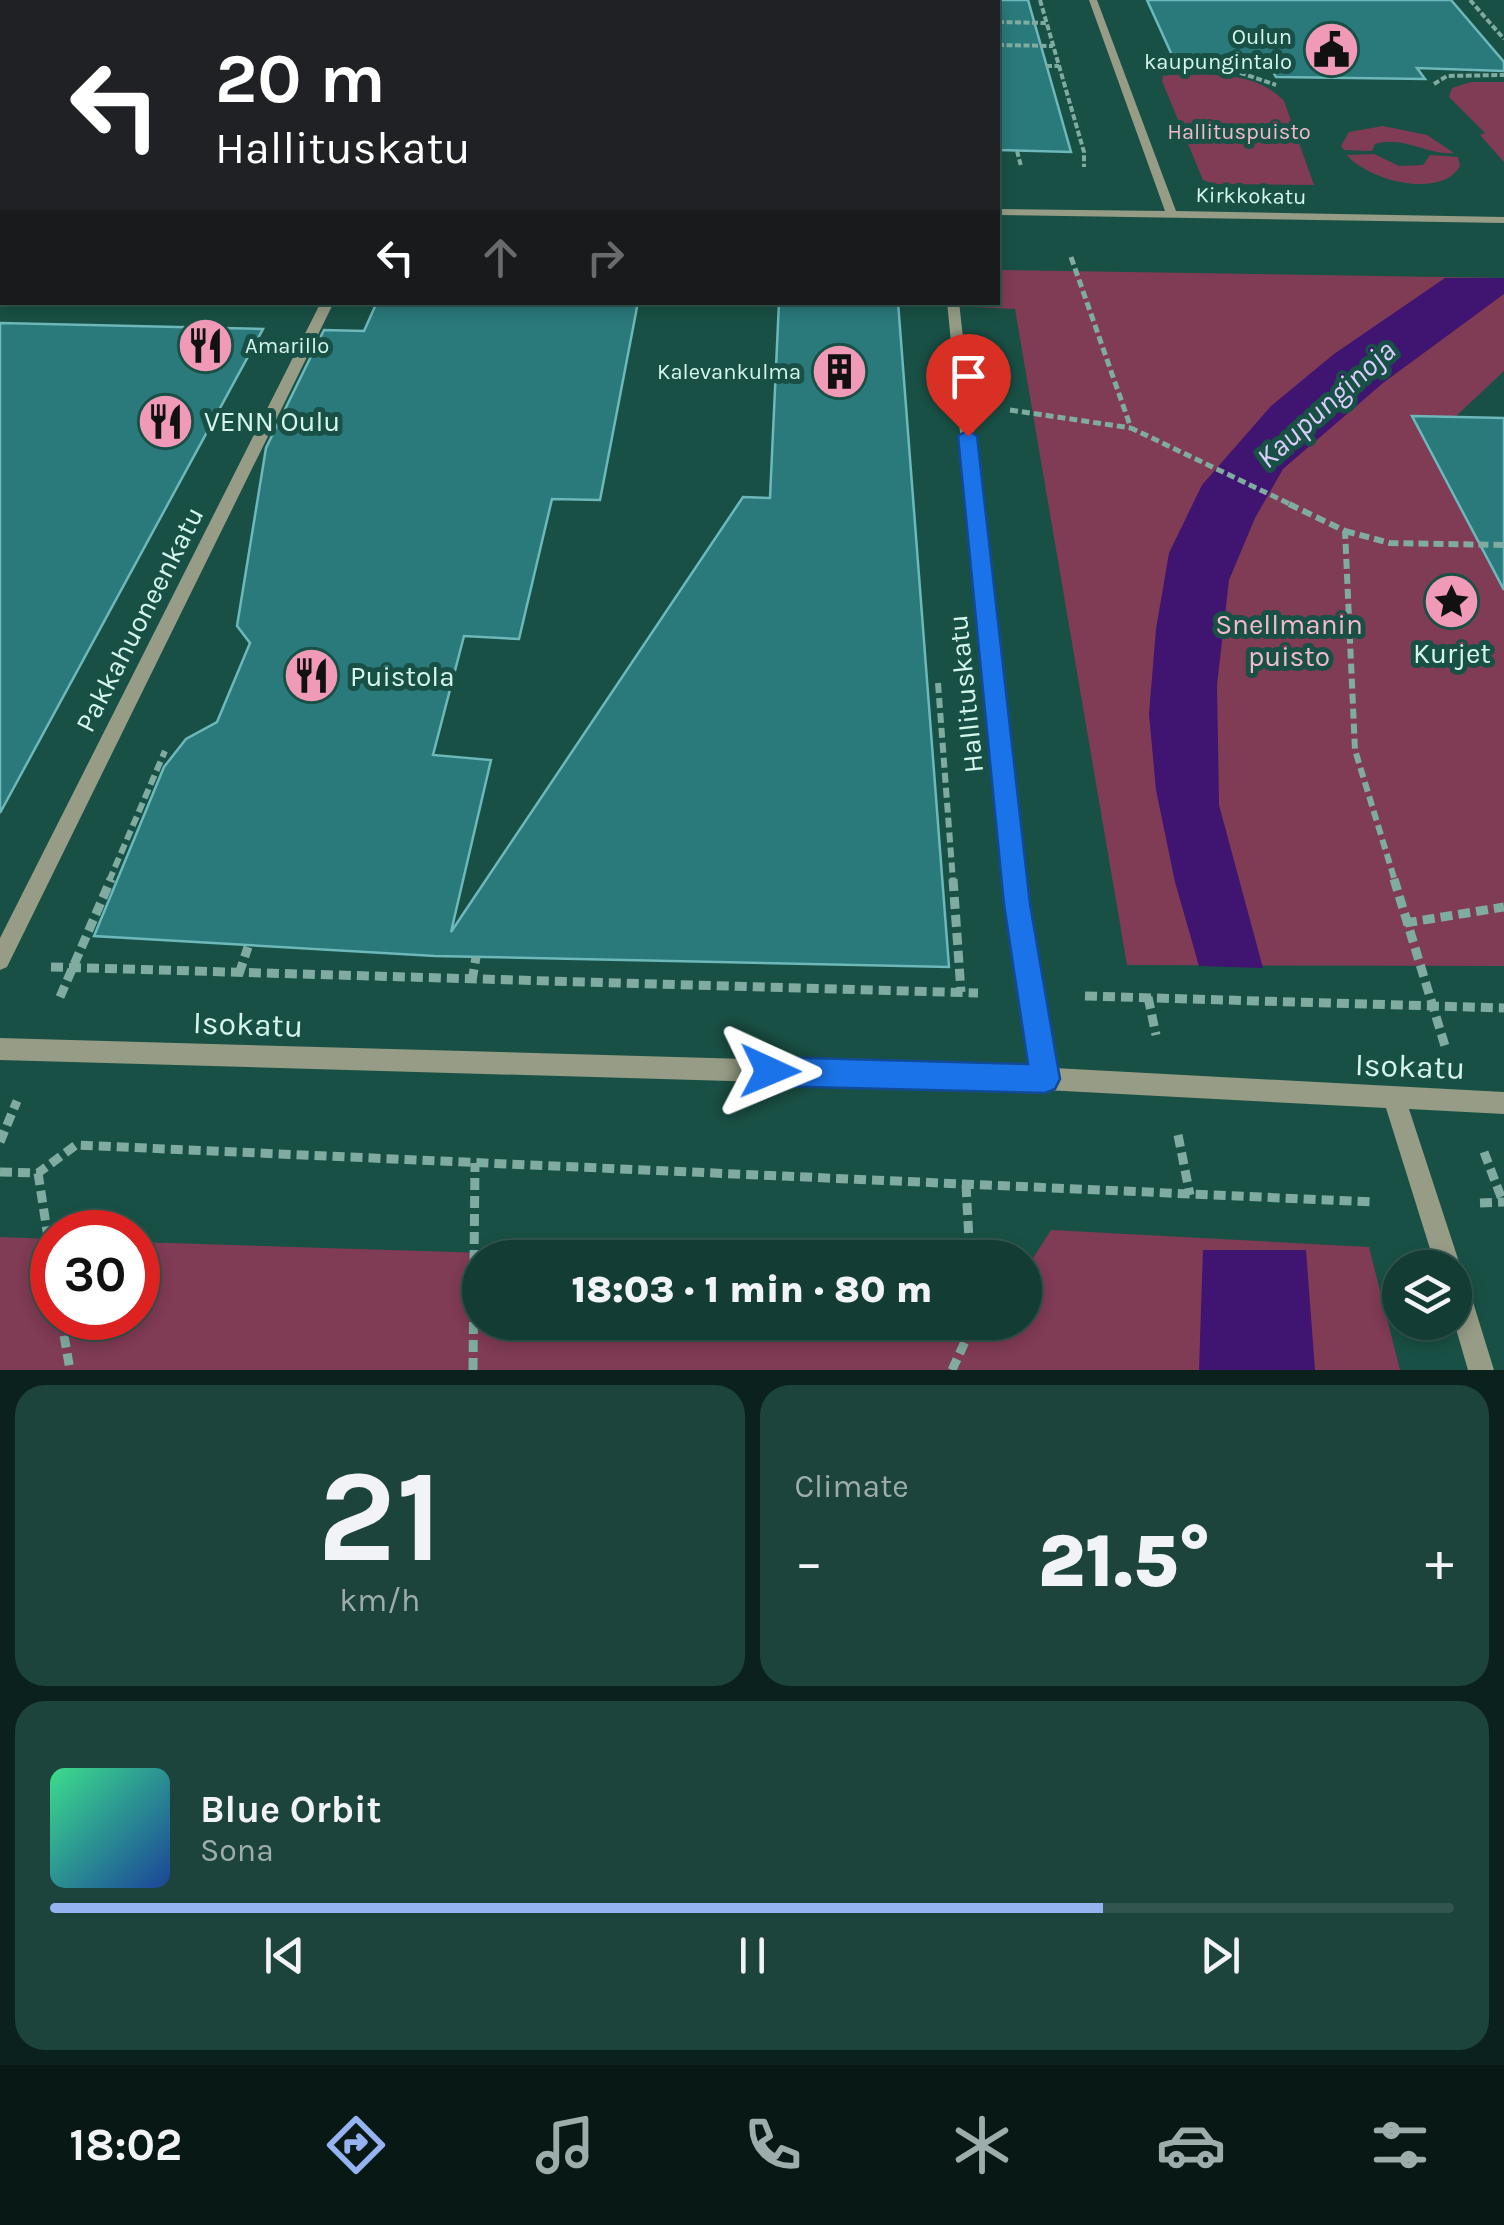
<!DOCTYPE html>
<meta charset="utf-8">
<style>
:root{--surface:#133c34;--page:#1c433c;--text:#f1f3f6;--muted:#9dadac;--line:#32564f;--accent:#95b2f1}
body{margin:0;font-family:Karla,sans-serif;background:var(--page);color:var(--text);height:100vh;display:flex;flex-direction:column;font-size:38px;white-space:nowrap}
*{box-sizing:border-box;margin:0}
p{font-size:32px;color:var(--muted)}
.icon{flex:none;width:55px;height:55px;fill:none;stroke:currentColor;stroke-width:2;stroke-linecap:round;stroke-linejoin:round}
.map{position:relative;height:1370px;overflow:hidden}
.details{display:flex;flex-direction:column;gap:15px;padding:15px;background:#0a211d;flex:1}
.details>*{flex:none}
.guide{position:absolute;left:0px;top:0px;width:1000px;height:305px;box-shadow:0 5px 15px #0003,0 0 0 2px var(--line);background:#202124;color:#fff;overflow:hidden}
.buttons{position:absolute;left:1382px;top:1250px;display:grid;gap:20px}
.buttons a{display:grid;place-items:center;width:90px;height:90px;border-radius:50%;background:var(--surface);box-shadow:0 5px 15px #0003,0 0 0 2px var(--line);font-size:50px}
.speed{position:absolute;left:30px;top:1210px;display:flex;gap:20px;font-size:50px;font-weight:700;text-align:center}
.speed>*{display:grid;place-content:center;width:130px;height:130px;border-radius:50%;background:var(--surface);box-shadow:0 5px 15px #0003,0 0 0 2px var(--line);line-height:1}
.speed .limit{border:15px solid #d22;background:#fff;color:#111}
.pin{position:absolute;display:grid;place-items:center;width:85px;height:85px;color:#fff;margin:-102px -42px;border-radius:50% 50% 50% 0;rotate:-45deg;box-shadow:0 0 10px #0007}
.pin .icon{rotate:45deg}
.me{position:absolute;width:110px;margin:-55px;rotate:91deg;stroke-linejoin:round;filter:drop-shadow(0 0 8px #0008)}
.turn{display:flex;align-items:center;gap:35px;height:210px;padding:0 50px;font-size:45px}
.turn .icon{width:130px;height:130px;stroke-width:2.5}
.turn b{display:block;font-size:70px;line-height:85px}
.lanes{display:flex;align-items:center;height:95px;padding:0 50px;background:#0003;justify-content:center;gap:50px;direction:ltr}
.lanes .off{opacity:.35}
.big{font-size:75px;font-weight:800;line-height:1.1}
.details .widget{flex:1;display:flex;flex-direction:column;justify-content:center;gap:15px;min-width:0;padding:0 35px;border-radius:30px;background:var(--page)}
.details .dial{align-items:center;gap:0}
.dial b{font-size:130px;line-height:1}
.song{display:flex;align-items:center;gap:30px}
.cover{width:120px;height:120px;border-radius:15px;background:linear-gradient(135deg,hsl(150 70% 55%),hsl(220 70% 35%))}
.played{height:10px;border-radius:5px;background:linear-gradient(90deg,var(--accent) 75%,var(--line) 75%)}
.keys{display:flex;justify-content:space-around;direction:ltr}
.heat{display:flex;justify-content:space-between;align-items:center;font-size:55px;direction:ltr}
.details .tiles{flex:1;display:grid;gap:15px;grid-template-columns:1fr 1fr}
.widget:last-child{grid-column:span 2}
.trip{position:absolute;left:462px;top:1240px;width:580px;height:100px;border-radius:50px;background:var(--surface);box-shadow:0 5px 15px #0003,0 0 0 2px var(--line);font-weight:800;line-height:100px;text-align:center}
.menu{display:flex;height:160px;justify-content:space-around;align-items:center;background:#081815;color:var(--muted)}
.menu .icon{width:70px;height:70px}
.menu .selected{color:var(--accent)}
.menu b{font-size:45px;color:var(--text)}
.map>svg:first-child{display:block}
.green{fill:#803b55}
.water{fill:#3f1571}
.building{fill:#2a797b;stroke:#6db8ba;stroke-width:2.5}
.lines{fill:none;stroke-linecap:round;stroke-linejoin:round}
.path-far3{stroke:#7faba1;stroke-width:4;stroke-dasharray:6 2.5;stroke-linecap:butt}
.path-far2{stroke:#7faba1;stroke-width:5;stroke-dasharray:8 4;stroke-linecap:butt}
.path-far1{stroke:#7faba1;stroke-width:6;stroke-dasharray:10 5;stroke-linecap:butt}
.path{stroke:#7faba1;stroke-width:9;stroke-dasharray:12 6;stroke-linecap:butt}
.minor{fill:#969c85;fill-rule:evenodd}
.route{fill:#1a73e8;stroke:#114b97;stroke-width:2.5}
.labels{text-anchor:middle;stroke-width:10;stroke-linejoin:round;paint-order:stroke}
.far-poi-label{font-size:22px;fill:#d4f6ed;stroke:#195045;text-anchor:end}
.far-park-label{font-size:22px;fill:#f3bacc;stroke:#195045}
.far-street-label{font-size:22px;fill:#d4f6ed;stroke:#195045}
.poi-label{font-size:28px;fill:#d4f6ed;stroke:#195045;text-anchor:start}
.street-label{font-size:28px;fill:#d4f6ed;stroke:#195045}
.park-label{font-size:28px;fill:#f3bacc;stroke:#195045}
.water-label{font-size:30px;font-style:italic;fill:#dbccfe;stroke:#195045}
.near-street-label{font-size:32px;fill:#d4f6ed;stroke:#195045}
</style>
<div class="map">
<svg width="1504" height="1370" viewBox="0 0 1504 1370">
<rect width="100%" height="100%" fill="#195045"/>
<!-- green -->
<path class="green" d="M1170,75C1209,75 1255,70 1284,101L1314,185L1214,184L1203,180L1162,81L1163,76Z
M1504,82V162L1480,135L1485,133L1449,97L1452,88L1471,82Z
M1383,126L1427,135L1454,153C1425,155 1404,135 1375,144L1372,151L1344,150L1341,146L1349,132Z
M1374,154L1399,166L1423,165L1430,155L1458,157L1460,166C1441,200 1367,180 1347,155Z
M998,270L1504,278V371L1455,417L1413,416L1504,523V966L1127,965L1015,309L974,307L973,303L998,302Z
M1051,1230L1369,1247L1400,1370H0V1237L52,1239V1318H138V1242L612,1257L480,1258V1322H1025V1271Z"/>
<!-- water -->
<path class="water" d="M1445,278H1504V294L1383,383L1283,469L1255,518L1229,580L1217,685L1219,805L1263,968L1199,966L1175,882L1156,790L1149,714L1156,629L1169,553L1202,485L1271,406L1334,354Z
M1203,1250H1306L1315,1370H1199Z"/>
<!-- building -->
<path class="building" d="M998,0H1028L1071,152L998,150Z
M1147,0H1451L1504,62V71L1417,68L1425,79L1276,77L1269,65L1176,64Z
M377,302H638L600,500L552,499L519,639L464,636L433,755L491,760L451,932L743,497L770,498L779,302H898L949,967L435,956L94,936L164,767L186,739L217,722L250,643L237,626L266,448L324,330L364,331Z
M0,323L263,329L0,813Z
M1412,416L1504,418V590Z"/>
<g class="lines">
<!-- path-far3 -->
<path class="path-far3" d="M1040,0L1084,152V167
M1470,0L1504,39
M998,22L1046,23
M998,45L1053,46
M1046,66H1059
M1164,67L1235,71L1276,85
M1434,84L1447,76L1504,75
M1017,151L1021,166"/>
<!-- path-far2 -->
<path class="path-far2" d="M1071,257L1131,428L1294,506
M1010,410L1131,428"/>
<!-- path-far1 -->
<path class="path-far1" d="M1289,504L1345,531L1355,750L1395,881
M1345,531L1390,543L1504,545
M938,683L953,881
M109,881L165,751"/>
<!-- path -->
<path class="path" d="M953,879L961,992
M1394,879L1445,1046
M1405,923L1504,907
M51,967L978,993
M239,974L248,947
M472,981L476,957
M1085,996L1504,1008
M60,997L111,879
M1148,997L1156,1035
M1178,1135L1190,1195
M0,1142L17,1101
M1484,1152L1503,1202
M0,1172L38,1173L76,1145L1373,1202
M38,1173L52,1263
M966,1185L970,1258
M1480,1203L1504,1202
M61,1318L70,1370
M473,1370L475,1163
M952,1370L974,1322"/>
<!-- minor -->
<path class="minor" d="M1089,0H1097L1176,211L1504,217V223L998,215V209L1165,211Z
M0,195H2V201H0Z
M321,302H334L7,967L0,970V938Z
M947,302H959L1027,903L1054,1068L1504,1092V1114L1409,1109L1461,1268L1459,1275L1464,1277L1468,1286L1494,1370H1468L1454,1322L1455,1268H1436L1386,1108L1045,1090L0,1060V1038L1032,1067L1007,903Z"/>
</g>
<!-- route -->
<path class="route" d="M968,430L977,436L1030,904L1060,1079L1055,1089L1045,1093L770,1086L760,1082L755,1071L760,1061L770,1057L1028,1064L1004,904L958,436Z"/>
<!-- icons -->
<defs>
<symbol id="civic-disc" viewBox="-11 -11 22 22"><circle r="9.5" fill="#f09ab7" stroke="#195045"/><path d="M-.6-6.5H3V-4.5H.6V-3L4-1V1h2V6H-6V1h2V-1L-.6-3ZM-1.2 2.5V6h2.4V2.5Z" fill="#111"/></symbol>
<symbol id="restaurant-disc" viewBox="-11 -11 22 22"><circle r="9.5" fill="#f09ab7" stroke="#195045"/><path d="M-5-6h1v4h1v-4h1v4h1v-4h1v5L-1.5 .5V6h-2V.5L-5-1ZM5-6V6H3V1.5H1.5Q1.5-4 5-6Z" fill="#111"/></symbol>
<symbol id="building-disc" viewBox="-11 -11 22 22"><circle r="9.5" fill="#f09ab7" stroke="#195045"/><path d="M-4-6H4V6H1V3H-1V6H-4ZM-2.5-4.3h1.7v1.8h-1.7ZM.8-4.3h1.7v1.8H.8ZM-2.5-1h1.7V.8h-1.7ZM.8-1h1.7V.8H.8Z" fill="#111"/></symbol>
<symbol id="sight-disc" viewBox="-11 -11 22 22"><circle r="9.5" fill="#f09ab7" stroke="#195045"/><path d="M0-6L1.8-2.2L6-1.7L2.9 1.2L3.7 5.4L0 3.3L-3.7 5.4L-2.9 1.2L-6-1.7L-1.8-2.2Z" fill="#111"/></symbol>
</defs>
<g fill-rule="evenodd">
<use href="#civic-disc" x="1300" y="18" width="63" height="63"/>
<use href="#restaurant-disc" x="174" y="314" width="63" height="63"/>
<use href="#building-disc" x="808" y="340" width="63" height="63"/>
<use href="#restaurant-disc" x="134" y="390" width="63" height="63"/>
<use href="#sight-disc" x="1420" y="570" width="63" height="63"/>
<use href="#restaurant-disc" x="280" y="644" width="63" height="63"/>
</g>
<g class="labels">
<!-- far-poi labels -->
<g class="far-poi-label">
<text x="1292" y="44">Oulun<tspan x="1292" dy="25">kaupungintalo</tspan></text>
<text x="245" y="353" text-anchor="start">Amarillo</text>
<text x="801" y="379">Kalevankulma</text>
</g>
<!-- far-park labels -->
<g class="far-park-label">
<text x="1239" y="139">Hallituspuisto</text>
</g>
<!-- far-street labels -->
<g class="far-street-label">
<text transform="translate(1251 195) rotate(1)" y="8">Kirkkokatu</text>
</g>
<!-- poi labels -->
<g class="poi-label">
<text x="204" y="431">VENN Oulu</text>
<text x="1452" y="663" text-anchor="middle">Kurjet</text>
<text x="350" y="686">Puistola</text>
</g>
<!-- street labels -->
<g class="street-label">
<text transform="translate(139 619) rotate(-63)" y="10">Pakkahuoneenkatu</text>
<text transform="translate(965 694) rotate(-96)" y="10">Hallituskatu</text>
</g>
<!-- park labels -->
<g class="park-label">
<text x="1289" y="634">Snellmanin<tspan x="1289" dy="32">puisto</tspan></text>
</g>
<!-- water labels -->
<g class="water-label">
<text transform="translate(1326 404) rotate(-42)" y="10">Kaupunginoja</text>
</g>
<!-- near-street labels -->
<g class="near-street-label">
<text transform="translate(248 1024) rotate(2)" y="11">Isokatu</text>
<text transform="translate(1410 1066) rotate(2)" y="11">Isokatu</text>
</g>
</g>
</svg>
<div class="buttons">
<a><svg class="icon" aria-label="layers" viewBox="0 0 24 24"><path d="M12 4l9 5-9 5-9-5zM3 14l9 5 9-5"/></svg></a>
</div>
<div class="speed"><div class="limit">30</div></div>
<div class="pin" style="left:968px;top:436px;background:#d93025"><svg class="icon" aria-label="arrive" viewBox="0 0 24 24"><path d="M6 21V4h12l-3 4 3 4H6"/></svg></div>
<svg class="me" style="left:770px;top:1071px" viewBox="-20 -20 40 40"><path d="M0-17L14 15 0 8-14 15z" fill="#1a73e8" stroke="#fff" stroke-width="4"/></svg>
<div class="trip">18:03 · 1 min · 80 m</div>
<div class="guide">
<div class="turn"><svg class="icon" aria-label="left" viewBox="0 0 24 24"><path d="M17 20v-9H6M10 6l-5 5 5 5"/></svg><div><b>20 m</b>Hallituskatu</div></div>
<div class="lanes"><svg class="icon" aria-label="left" viewBox="0 0 24 24"><path d="M17 20v-9H6M10 6l-5 5 5 5"/></svg><svg class="icon off" aria-label="ahead" viewBox="0 0 24 24"><path d="M12 20V5M6 11l6-6 6 6"/></svg><svg class="icon off" aria-label="right" viewBox="0 0 24 24"><path d="M7 20v-9h11M14 6l5 5-5 5"/></svg></div>
</div>
</div>
<section class="details">
<div class="tiles">
<div class="widget dial"><b>21</b><p>km/h</p></div>
<div class="widget"><p>Climate</p>
<div class="heat"><a>−</a><b class="big">21.5°</b><a>+</a></div>
</div>
<div class="widget">
<div class="song"><i class="cover"></i><div><b>Blue Orbit</b><p>Sona</p></div></div>
<div class="played"></div>
<div class="keys"><svg class="icon" aria-label="previous" viewBox="0 0 24 24"><path d="M18 5L8 12l10 7zM5 5v14"/></svg><svg class="icon" aria-label="pause" viewBox="0 0 24 24"><path d="M8 5v14M16 5v14"/></svg><svg class="icon" aria-label="next" viewBox="0 0 24 24"><path d="M6 5l10 7-10 7zM19 5v14"/></svg></div>
</div>
</div>
</section>
<nav class="menu">
<b>18:02</b>
<svg class="icon selected" aria-label="directions" viewBox="0 0 24 24"><path d="M12 3l9 9-9 9-9-9zM9 14v-3h6M13 9l2 2-2 2"/></svg>
<svg class="icon" aria-label="music" viewBox="0 0 24 24"><path d="M9 18V5l10-2v13"/><circle cx="6" cy="18" r="3"/><circle cx="16" cy="16" r="3"/></svg>
<svg class="icon" aria-label="phone" viewBox="0 0 24 24"><path d="M5 4h4l2 5-3 2q2 4 5 5l2-3 5 2v4C11 20 4 13 5 4z"/></svg>
<svg class="icon" aria-label="climate" viewBox="0 0 24 24"><path d="M12 3v18M4 7l16 10M4 17L20 7"/></svg>
<svg class="icon" aria-label="car" viewBox="0 0 24 24"><path d="M5 17H2v-5l4-1 3-4h7l3 4 3 1v5h-3M9 17h6M6 11h13"/><circle cx="7" cy="17" r="2"/><circle cx="17" cy="17" r="2"/></svg>
<svg class="icon" aria-label="filters" viewBox="0 0 24 24"><path d="M4 7h16M4 17h16"/><circle cx="9" cy="7" r="2"/><circle cx="15" cy="17" r="2"/></svg>
</nav>
